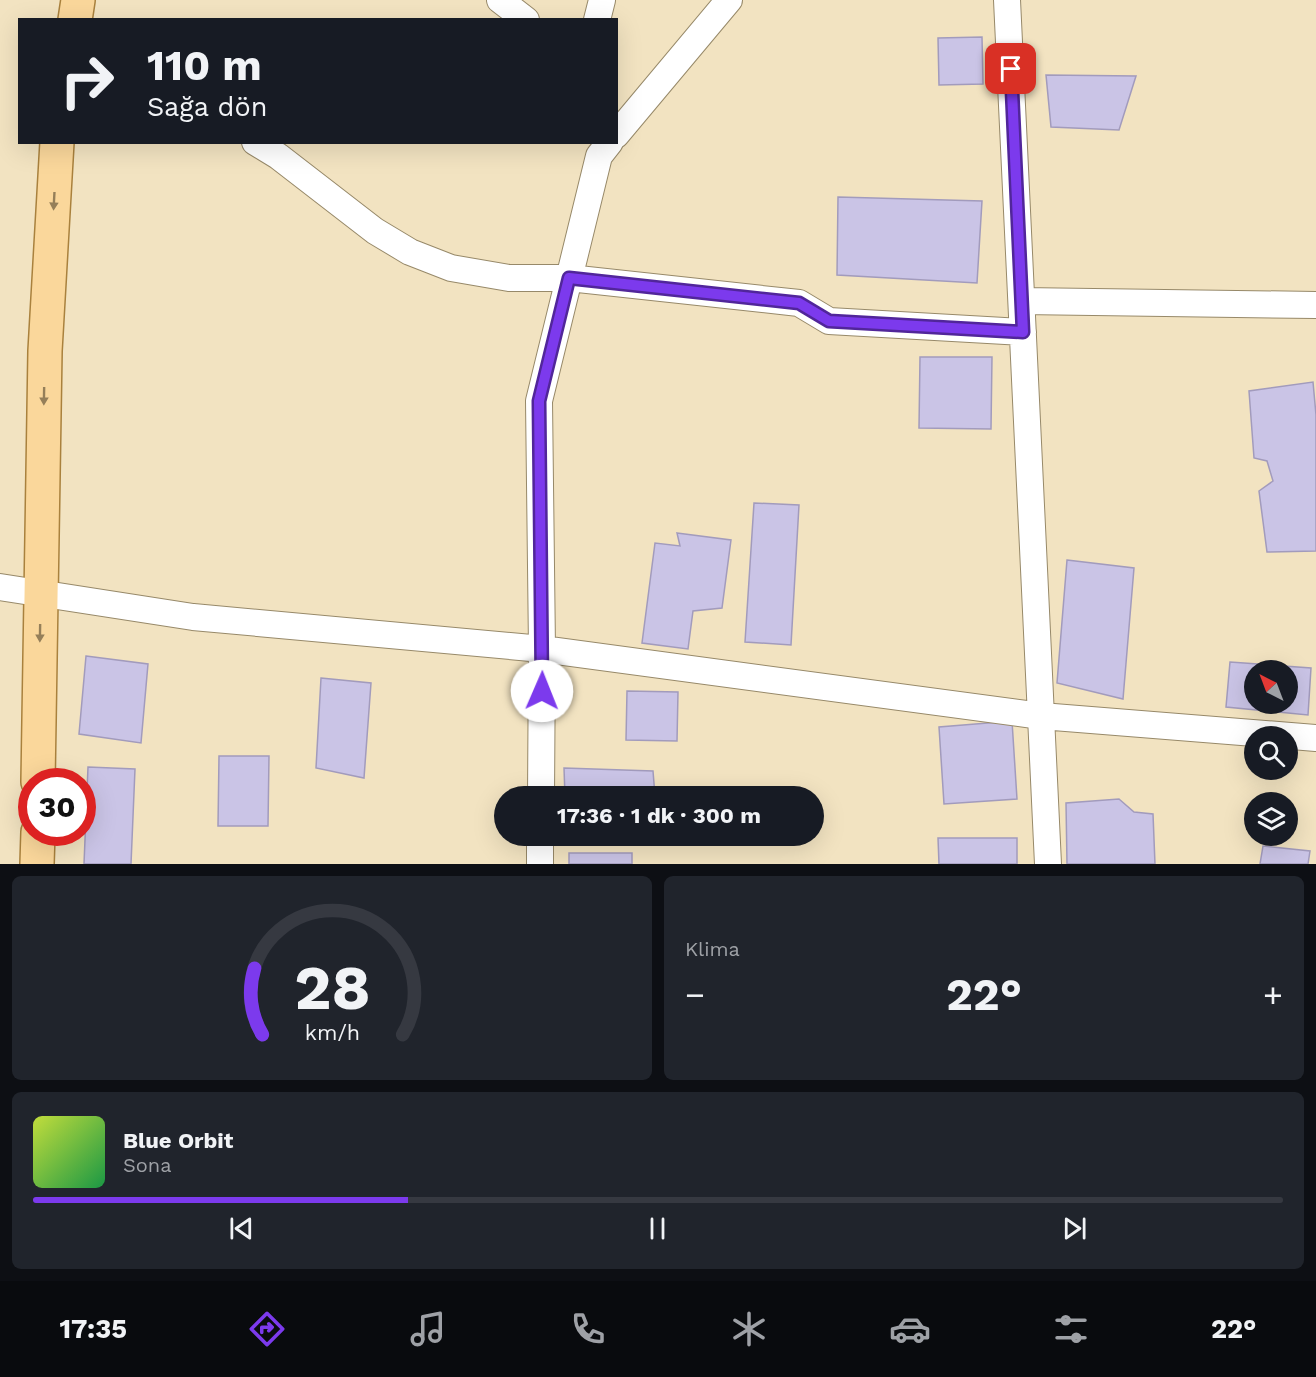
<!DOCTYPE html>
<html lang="tr">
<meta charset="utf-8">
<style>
:root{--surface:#171b24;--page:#20242c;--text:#f1f3f6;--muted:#9ea1a6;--line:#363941;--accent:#7c3aed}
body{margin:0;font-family:"Work Sans",sans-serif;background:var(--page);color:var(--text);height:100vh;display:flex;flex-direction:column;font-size:22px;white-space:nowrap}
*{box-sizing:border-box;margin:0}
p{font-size:20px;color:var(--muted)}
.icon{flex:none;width:33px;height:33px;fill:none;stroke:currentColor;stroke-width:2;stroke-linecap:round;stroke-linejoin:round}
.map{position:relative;height:864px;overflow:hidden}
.sheet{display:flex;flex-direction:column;gap:12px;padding:12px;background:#0d0f14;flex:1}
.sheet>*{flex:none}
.hud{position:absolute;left:18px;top:18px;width:600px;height:126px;border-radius:0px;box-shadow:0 6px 24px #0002;background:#171b24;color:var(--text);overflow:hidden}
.needle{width:39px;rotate:318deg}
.buttons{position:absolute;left:1244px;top:660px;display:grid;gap:12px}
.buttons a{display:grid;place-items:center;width:54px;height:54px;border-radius:50%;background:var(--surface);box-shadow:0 6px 24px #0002;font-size:30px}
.speed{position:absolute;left:18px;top:768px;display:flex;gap:12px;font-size:30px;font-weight:700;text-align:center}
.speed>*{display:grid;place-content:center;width:78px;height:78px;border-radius:50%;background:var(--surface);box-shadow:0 6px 24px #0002;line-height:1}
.speed .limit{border:9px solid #d22;background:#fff;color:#111}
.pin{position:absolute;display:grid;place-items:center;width:51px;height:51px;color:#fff;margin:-26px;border-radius:12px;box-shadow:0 3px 9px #0006}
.me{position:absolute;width:66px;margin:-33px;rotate:1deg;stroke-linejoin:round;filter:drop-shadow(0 0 4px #0008)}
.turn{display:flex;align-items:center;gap:21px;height:126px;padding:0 30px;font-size:27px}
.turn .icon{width:78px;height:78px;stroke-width:2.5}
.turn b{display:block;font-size:42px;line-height:51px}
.big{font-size:45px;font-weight:700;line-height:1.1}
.sheet .tile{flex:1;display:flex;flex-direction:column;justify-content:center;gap:9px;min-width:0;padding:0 21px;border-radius:9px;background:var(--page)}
.sheet .dial{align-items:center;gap:0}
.dial svg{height:156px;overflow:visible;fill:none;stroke:var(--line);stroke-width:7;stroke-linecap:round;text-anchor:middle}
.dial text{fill:var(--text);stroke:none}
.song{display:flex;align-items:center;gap:18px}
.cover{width:72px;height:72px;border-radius:9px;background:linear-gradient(135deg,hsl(70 70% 55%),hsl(140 70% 35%))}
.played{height:6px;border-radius:3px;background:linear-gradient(90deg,var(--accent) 30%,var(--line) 30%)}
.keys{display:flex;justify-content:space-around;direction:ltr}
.heat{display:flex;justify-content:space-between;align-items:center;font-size:33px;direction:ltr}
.sheet .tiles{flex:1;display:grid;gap:12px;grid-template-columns:1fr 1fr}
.tile:last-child{grid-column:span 2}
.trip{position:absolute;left:494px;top:786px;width:330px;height:60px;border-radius:30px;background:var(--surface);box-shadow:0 6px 24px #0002;font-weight:700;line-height:60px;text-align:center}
.tabs{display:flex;height:96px;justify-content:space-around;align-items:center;background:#090b0e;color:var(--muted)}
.tabs .icon{width:42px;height:42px}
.tabs .selected{color:var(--accent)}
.tabs b{font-size:27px;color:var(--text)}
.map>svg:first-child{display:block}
.building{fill:#cac4e6;stroke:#a29bbc;stroke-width:1.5;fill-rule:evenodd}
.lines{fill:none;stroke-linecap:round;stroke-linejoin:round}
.minor-casing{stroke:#978969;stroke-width:28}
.major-casing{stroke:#a9813d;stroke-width:36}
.minor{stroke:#fff;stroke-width:26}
.major{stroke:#fad79b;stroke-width:33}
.oneway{fill:#957f59}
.route-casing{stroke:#51269a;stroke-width:15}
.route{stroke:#7c3aed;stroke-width:10}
</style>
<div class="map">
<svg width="1316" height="864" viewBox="0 0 1316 864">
<rect width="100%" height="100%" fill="#f2e3c1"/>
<!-- building -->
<path class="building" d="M982,37L983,84L939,85L938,38Z
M1046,75L1136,76L1119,130L1051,127Z
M838,197L982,201L977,283L837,275Z
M920,357H992L991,429L919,428Z
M1313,382L1316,415V551L1267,552L1259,491L1273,481L1267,461L1254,458L1249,391Z
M754,503L799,505L791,645L745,642Z
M677,533L731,540L722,608L693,611L688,649L642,643L655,543L680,546Z
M1067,560L1134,568L1123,699L1057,683Z
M86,656L148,664L141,743L79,734Z
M1230,662L1311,668L1308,715L1226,707ZM1254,670H1287V704H1254Z
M321,678L371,683L364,778L316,768Z
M627,691L678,692L677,741L626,740Z
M1012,721L1017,799L944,804L939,727Z
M219,756H269L268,826H218Z
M88,767L135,769L131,864H84Z
M564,768L653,771L655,796H565Z
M1119,799L1134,812L1153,814L1155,864H1067L1066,803Z
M938,838H1017V864H939Z
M1263,846L1310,851L1308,864H1260Z
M569,853H632V864H569Z"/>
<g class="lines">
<defs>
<path id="minor" d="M500,0L526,20
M1007,0L1048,864
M597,20L602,0
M616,135L729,0
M255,142L278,156L375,231L410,252L451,268L509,278H569L799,303L829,321L1023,332
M1022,301L1316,305
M0,587L193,617L542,649L1041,716L1316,738
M541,796L542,649L539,401L599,156L610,142
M540,864V836"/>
<path id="major" d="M75,20L78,0
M38,782L45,351L57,142
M37,864L38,832"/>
</defs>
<!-- minor casing -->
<use href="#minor" class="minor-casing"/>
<!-- major casing -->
<use href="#major" class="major-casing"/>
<!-- minor -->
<use href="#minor" class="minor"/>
<!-- major -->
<use href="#major" class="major"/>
</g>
<!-- one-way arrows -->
<defs><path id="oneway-solid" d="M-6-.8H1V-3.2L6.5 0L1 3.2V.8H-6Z" transform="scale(1.5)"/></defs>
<g class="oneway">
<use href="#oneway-solid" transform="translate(54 201) rotate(93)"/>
<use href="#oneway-solid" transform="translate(44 396) rotate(91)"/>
<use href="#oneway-solid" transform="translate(40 633) rotate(91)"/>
</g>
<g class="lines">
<defs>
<path id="route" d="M542,691L539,401L569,278L799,303L829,321L1023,332L1011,69"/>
</defs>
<!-- route casing -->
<use href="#route" class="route-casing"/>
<!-- route -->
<use href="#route" class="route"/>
</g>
</svg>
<div class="buttons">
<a><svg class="needle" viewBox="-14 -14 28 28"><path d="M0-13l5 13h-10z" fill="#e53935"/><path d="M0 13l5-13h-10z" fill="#9ea1a6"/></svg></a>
<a><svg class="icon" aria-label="search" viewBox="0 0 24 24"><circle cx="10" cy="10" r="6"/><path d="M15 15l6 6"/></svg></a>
<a><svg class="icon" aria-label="layers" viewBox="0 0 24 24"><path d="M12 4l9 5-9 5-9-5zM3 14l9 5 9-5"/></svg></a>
</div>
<div class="speed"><div class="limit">30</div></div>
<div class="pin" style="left:1011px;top:69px;background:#d93025"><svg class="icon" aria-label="arrive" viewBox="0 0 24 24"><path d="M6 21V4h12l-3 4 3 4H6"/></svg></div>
<svg class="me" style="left:542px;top:691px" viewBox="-20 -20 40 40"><circle r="19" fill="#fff"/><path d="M0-13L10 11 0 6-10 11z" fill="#7c3aed"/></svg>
<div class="trip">17:36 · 1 dk · 300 m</div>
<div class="hud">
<div class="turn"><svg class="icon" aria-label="right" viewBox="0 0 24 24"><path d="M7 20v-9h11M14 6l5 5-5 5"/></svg><div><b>110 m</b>Sağa dön</div></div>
</div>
</div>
<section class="sheet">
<div class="tiles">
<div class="tile dial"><svg viewBox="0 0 100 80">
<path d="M14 69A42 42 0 1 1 86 69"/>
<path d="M14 69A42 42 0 0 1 10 35" stroke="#7c3aed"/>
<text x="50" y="56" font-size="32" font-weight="700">28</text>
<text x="50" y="72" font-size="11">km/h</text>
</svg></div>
<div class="tile"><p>Klima</p>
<div class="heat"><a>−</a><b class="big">22°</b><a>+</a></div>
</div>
<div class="tile">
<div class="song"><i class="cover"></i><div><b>Blue Orbit</b><p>Sona</p></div></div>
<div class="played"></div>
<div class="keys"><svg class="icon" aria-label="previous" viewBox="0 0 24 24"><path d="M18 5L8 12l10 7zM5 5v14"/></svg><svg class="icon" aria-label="pause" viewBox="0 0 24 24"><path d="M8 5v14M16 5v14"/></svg><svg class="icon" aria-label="next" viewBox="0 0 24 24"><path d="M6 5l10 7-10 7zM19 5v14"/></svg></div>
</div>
</div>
</section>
<nav class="tabs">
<b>17:35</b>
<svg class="icon selected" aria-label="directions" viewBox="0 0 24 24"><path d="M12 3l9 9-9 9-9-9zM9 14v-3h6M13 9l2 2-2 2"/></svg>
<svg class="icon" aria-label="music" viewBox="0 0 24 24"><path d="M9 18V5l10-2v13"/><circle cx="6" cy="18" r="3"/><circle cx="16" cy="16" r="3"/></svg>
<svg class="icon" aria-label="phone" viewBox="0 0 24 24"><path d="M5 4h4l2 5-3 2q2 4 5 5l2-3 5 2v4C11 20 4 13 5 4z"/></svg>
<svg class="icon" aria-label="climate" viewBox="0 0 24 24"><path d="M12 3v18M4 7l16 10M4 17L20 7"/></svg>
<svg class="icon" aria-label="car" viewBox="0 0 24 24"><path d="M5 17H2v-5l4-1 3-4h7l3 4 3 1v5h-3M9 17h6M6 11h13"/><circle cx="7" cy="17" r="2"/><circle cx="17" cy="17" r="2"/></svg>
<svg class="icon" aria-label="filters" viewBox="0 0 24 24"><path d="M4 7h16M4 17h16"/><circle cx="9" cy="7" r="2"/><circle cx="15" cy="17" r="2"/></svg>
<b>22°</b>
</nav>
